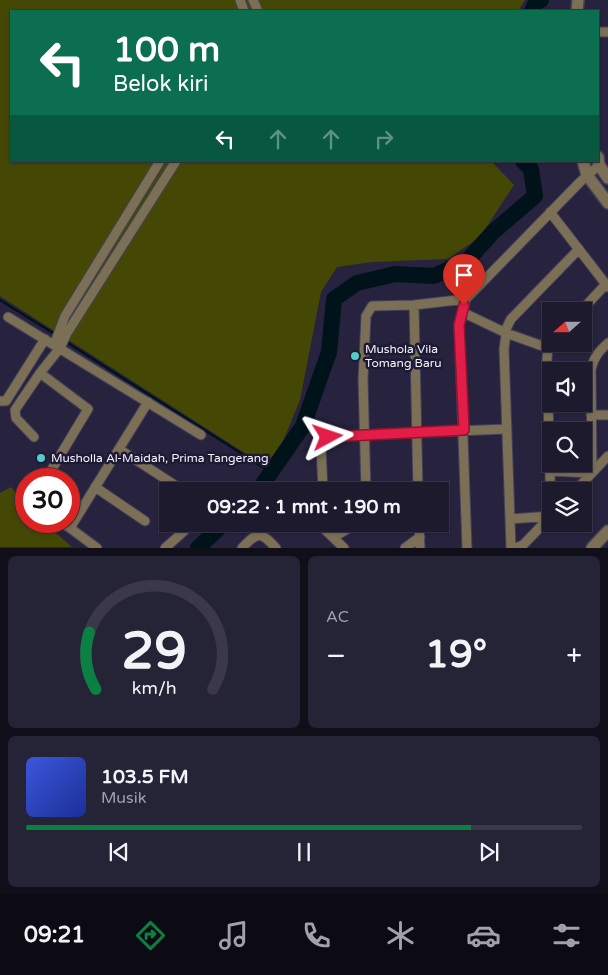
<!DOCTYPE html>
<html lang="id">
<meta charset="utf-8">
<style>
:root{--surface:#1d1a2e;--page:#252336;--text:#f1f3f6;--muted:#a0a1aa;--line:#3b384a;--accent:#0b8043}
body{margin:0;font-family:"Varela Round",sans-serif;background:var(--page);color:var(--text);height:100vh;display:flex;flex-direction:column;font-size:19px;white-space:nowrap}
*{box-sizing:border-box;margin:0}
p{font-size:16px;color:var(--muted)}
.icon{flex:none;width:28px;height:28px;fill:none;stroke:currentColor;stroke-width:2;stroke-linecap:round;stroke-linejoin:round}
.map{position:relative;height:548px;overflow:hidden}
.side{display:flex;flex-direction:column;gap:8px;padding:8px;background:#100e19;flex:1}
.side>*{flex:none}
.guide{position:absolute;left:10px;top:10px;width:589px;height:152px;border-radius:0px;box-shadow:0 1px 4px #0004,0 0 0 1px var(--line);background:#0b6e4f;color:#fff;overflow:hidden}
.needle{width:32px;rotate:249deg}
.controls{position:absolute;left:542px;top:302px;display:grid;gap:10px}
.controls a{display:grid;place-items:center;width:50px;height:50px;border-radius:0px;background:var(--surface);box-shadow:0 1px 4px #0004,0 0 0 1px var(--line);font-size:25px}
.speed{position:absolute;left:15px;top:468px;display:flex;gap:10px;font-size:25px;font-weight:700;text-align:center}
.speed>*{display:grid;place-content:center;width:65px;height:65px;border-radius:50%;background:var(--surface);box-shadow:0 1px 4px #0004,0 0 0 1px var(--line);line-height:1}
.speed .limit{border:8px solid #d22;background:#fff;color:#111}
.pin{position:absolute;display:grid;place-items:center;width:42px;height:42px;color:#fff;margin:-51px -21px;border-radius:50% 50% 50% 0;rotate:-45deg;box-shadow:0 0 5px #0007}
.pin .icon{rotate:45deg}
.me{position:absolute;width:55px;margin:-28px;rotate:85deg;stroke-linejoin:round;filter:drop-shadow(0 0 4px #0008)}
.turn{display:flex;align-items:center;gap:18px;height:105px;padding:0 20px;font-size:22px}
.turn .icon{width:65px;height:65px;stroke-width:2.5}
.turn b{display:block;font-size:35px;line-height:42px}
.lanes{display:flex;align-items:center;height:48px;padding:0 20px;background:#0003;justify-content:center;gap:25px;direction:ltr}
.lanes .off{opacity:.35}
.big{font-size:38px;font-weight:700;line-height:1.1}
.side .card{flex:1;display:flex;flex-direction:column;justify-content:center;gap:8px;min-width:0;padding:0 18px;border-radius:8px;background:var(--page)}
.side .dial{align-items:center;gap:0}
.dial svg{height:130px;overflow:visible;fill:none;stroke:var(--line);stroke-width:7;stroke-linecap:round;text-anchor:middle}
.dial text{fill:var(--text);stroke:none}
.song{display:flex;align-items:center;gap:15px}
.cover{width:60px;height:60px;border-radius:8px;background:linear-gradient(135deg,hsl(230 70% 55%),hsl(230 70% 35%))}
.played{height:5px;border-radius:2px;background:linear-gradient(90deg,var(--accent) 80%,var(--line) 80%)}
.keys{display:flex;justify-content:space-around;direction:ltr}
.heat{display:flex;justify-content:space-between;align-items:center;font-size:28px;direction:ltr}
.side .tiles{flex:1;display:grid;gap:8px;grid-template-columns:1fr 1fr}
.card:last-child{grid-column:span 2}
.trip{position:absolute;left:159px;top:482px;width:290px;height:50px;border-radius:0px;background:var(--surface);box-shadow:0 1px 4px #0004,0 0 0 1px var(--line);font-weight:700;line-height:50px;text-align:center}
.tabs{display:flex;height:80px;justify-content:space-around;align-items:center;background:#0c0a12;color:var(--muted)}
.tabs .icon{width:35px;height:35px}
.tabs .on{color:var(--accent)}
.tabs b{font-size:22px;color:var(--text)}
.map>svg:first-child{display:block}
.green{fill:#444804}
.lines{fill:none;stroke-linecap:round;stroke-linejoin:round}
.stream{stroke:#00131a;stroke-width:2.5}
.river{stroke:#00131a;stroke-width:16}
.minor-casing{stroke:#444059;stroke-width:11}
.tertiary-casing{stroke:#444059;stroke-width:14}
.minor{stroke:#7b7056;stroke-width:9}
.tertiary{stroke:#7b7056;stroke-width:11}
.route-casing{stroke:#92132f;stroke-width:12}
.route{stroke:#e11d48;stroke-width:9}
.poi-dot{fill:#53cdcb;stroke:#1e1a34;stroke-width:2}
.labels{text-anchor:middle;stroke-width:5;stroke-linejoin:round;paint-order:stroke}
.poi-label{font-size:12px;fill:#f4f3fe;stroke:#1e1a34;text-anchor:start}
</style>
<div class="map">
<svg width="608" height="548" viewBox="0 0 608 548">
<rect width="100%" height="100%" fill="#27233e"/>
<!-- green -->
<path class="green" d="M0,0H525L518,11H11V161H491L514,185L480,237L448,259L372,262L337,267L321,292L300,400L271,470L0,296Z
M11,487L26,506V521H42L72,547H0V493Z"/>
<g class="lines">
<!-- stream -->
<path class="stream" d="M0,300L53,333
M68,343L272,473"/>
<!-- river -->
<path class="river" d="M532,11L536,2L541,0
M258,491L303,426L329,352L334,299L357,283L395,274L434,276L467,261L493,232L535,196L531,169L523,161
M198,548L223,524"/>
<defs>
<path id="minor" d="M240,0L244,11
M253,0L258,11
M598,32H608
M550,212L608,287
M414,305L418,491
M581,311L606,284
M462,312L506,333L548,348
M8,317L201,435
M54,345L65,316L160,161
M40,373L88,409L46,479
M0,401H6L45,339
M591,415H608
M34,437L16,418L15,410L40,373L60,348L67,333L176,161
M323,441L332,436L507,429
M321,446L323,491
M119,449L184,491
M550,471L592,473L591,369C594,357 599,351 608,343
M95,487L145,521
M366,491L363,380L366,316L372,306L414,305L466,299
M575,491L608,456
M510,519L551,516L547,359L548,348L551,344
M59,521L70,528L148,402
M319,524L344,548
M419,524L420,548
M70,528L97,548
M334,537L356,524
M165,548L192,524
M242,548C258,531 261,532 276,548
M405,548L420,537
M467,548L459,325L466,299L580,182L599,165
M511,548L504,349L507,327L511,319L579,249
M516,548L523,545L551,516"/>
<path id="tertiary" d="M577,11L578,0
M598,157L599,165L608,178
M583,161L587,175L608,203
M592,548L608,531"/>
</defs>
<!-- minor casing -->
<use href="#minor" class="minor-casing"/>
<!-- tertiary casing -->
<use href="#tertiary" class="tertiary-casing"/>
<!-- minor -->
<use href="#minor" class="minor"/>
<!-- tertiary -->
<use href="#tertiary" class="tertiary"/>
</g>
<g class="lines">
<defs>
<path id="route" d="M328,437L464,430L459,325L464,305"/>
</defs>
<!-- route casing -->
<use href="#route" class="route-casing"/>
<!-- route -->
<use href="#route" class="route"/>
</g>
<!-- markers -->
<g class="poi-dot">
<circle cx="355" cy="356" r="5"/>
<circle cx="41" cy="458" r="5"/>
</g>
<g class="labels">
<!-- poi labels -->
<g class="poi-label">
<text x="365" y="353">Mushola Vila<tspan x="365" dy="14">Tomang Baru</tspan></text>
<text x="51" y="462">Musholla Al-Maidah, Prima Tangerang</text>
</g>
</g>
</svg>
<div class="controls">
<a><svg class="needle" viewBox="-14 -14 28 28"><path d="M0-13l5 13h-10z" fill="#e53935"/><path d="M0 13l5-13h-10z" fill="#a0a1aa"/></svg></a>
<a><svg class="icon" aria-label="sound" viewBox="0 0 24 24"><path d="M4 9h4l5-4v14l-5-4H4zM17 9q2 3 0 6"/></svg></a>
<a><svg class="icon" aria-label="search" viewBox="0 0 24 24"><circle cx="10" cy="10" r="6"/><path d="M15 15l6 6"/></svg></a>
<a><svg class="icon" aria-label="layers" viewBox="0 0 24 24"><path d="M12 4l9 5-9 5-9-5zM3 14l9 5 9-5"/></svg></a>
</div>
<div class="speed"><div class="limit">30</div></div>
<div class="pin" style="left:464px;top:305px;background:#d93025"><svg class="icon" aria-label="arrive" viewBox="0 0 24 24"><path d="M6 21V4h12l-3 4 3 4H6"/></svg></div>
<svg class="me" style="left:328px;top:437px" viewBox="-20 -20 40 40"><path d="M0-17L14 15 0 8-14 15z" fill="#e11d48" stroke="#fff" stroke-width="4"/></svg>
<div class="trip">09:22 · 1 mnt · 190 m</div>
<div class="guide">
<div class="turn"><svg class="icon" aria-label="left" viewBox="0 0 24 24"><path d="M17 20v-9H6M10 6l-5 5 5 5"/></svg><div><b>100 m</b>Belok kiri</div></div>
<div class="lanes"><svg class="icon" aria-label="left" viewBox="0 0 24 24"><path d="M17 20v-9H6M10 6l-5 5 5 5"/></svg><svg class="icon off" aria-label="ahead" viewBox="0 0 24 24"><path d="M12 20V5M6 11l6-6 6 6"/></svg><svg class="icon off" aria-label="ahead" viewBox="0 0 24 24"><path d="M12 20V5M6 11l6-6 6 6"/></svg><svg class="icon off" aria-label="right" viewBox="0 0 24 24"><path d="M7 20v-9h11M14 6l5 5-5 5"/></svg></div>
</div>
</div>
<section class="side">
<div class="tiles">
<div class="card dial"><svg viewBox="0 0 100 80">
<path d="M14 69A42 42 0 1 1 86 69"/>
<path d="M14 69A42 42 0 0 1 10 34" stroke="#0b8043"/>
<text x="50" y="56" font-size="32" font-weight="700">29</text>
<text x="50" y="72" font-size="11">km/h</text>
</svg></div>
<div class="card"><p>AC</p>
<div class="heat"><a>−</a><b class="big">19°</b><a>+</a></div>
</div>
<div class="card">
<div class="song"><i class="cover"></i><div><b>103.5 FM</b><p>Musik</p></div></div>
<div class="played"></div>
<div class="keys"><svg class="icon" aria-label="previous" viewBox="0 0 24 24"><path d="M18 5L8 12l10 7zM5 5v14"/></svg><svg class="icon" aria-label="pause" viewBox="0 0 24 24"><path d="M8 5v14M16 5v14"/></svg><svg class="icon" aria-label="next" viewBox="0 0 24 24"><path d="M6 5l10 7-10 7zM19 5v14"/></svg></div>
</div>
</div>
</section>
<nav class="tabs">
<b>09:21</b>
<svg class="icon on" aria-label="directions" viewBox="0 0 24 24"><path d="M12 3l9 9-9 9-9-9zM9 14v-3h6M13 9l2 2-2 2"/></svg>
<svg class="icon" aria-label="music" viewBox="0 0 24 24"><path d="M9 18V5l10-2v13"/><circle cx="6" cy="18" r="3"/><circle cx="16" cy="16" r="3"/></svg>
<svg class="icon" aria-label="phone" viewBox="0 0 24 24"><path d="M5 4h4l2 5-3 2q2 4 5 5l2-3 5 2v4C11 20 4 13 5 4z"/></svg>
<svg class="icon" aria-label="climate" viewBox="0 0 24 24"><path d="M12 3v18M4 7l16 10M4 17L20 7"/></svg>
<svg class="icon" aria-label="car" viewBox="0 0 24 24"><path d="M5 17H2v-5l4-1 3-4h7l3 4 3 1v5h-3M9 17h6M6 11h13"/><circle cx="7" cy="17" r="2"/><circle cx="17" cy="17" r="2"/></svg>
<svg class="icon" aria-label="filters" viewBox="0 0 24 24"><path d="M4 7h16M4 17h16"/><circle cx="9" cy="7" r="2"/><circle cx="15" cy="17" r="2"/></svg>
</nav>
